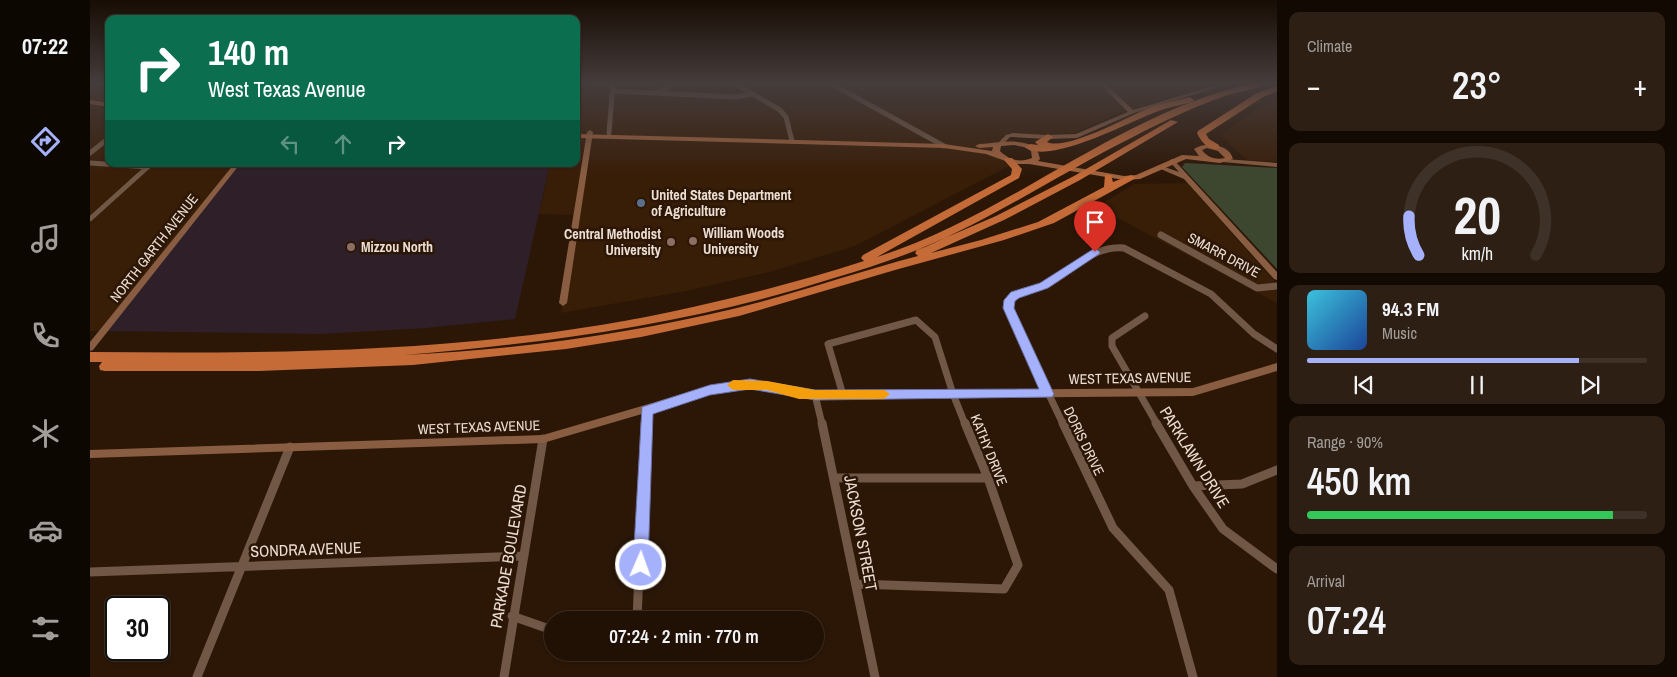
<!DOCTYPE html>
<meta charset="utf-8">
<style>
:root{--surface:#211105;--page:#2d1f13;--text:#f1f3f6;--muted:#a29d9a;--line:#3e3127;--accent:#a6b1fc}
body{margin:0;font-family:"Archivo Narrow",sans-serif;background:var(--page);color:var(--text);height:100vh;display:flex;flex-direction:column;font-size:19px;white-space:nowrap}
*{box-sizing:border-box;margin:0}
p{font-size:16px;color:var(--muted)}
.icon{flex:none;width:28px;height:28px;fill:none;stroke:currentColor;stroke-width:2;stroke-linecap:round;stroke-linejoin:round}
.map{position:relative;flex:1;overflow:hidden}
.details{display:flex;flex-direction:column;gap:12px;padding:12px;background:#120903;width:400px}
.details>*{flex:none}
.hud{position:absolute;left:15px;top:15px;width:475px;height:152px;border-radius:10px;box-shadow:0 1px 4px #0004,0 0 0 1px var(--line);background:#0b6e4f;color:#fff;overflow:hidden}
.speed{position:absolute;left:15px;top:596px;display:flex;gap:10px;font-size:25px;font-weight:700;text-align:center}
.speed>*{display:grid;place-content:center;width:65px;height:65px;border-radius:50%;background:var(--surface);box-shadow:0 1px 4px #0004,0 0 0 1px var(--line);line-height:1}
.speed .limit{border:2px solid #111;border-radius:8px;background:#fff;color:#111}
.pin{position:absolute;display:grid;place-items:center;width:42px;height:42px;color:#fff;margin:-51px -21px;border-radius:50% 50% 50% 0;rotate:-45deg;box-shadow:0 0 5px #0007}
.pin .icon{rotate:45deg}
.me{position:absolute;width:55px;margin:-28px;rotate:2deg;stroke-linejoin:round;filter:drop-shadow(0 0 4px #0008)}
.turn{display:flex;align-items:center;gap:18px;height:105px;padding:0 20px;font-size:22px}
.turn .icon{width:65px;height:65px;stroke-width:2.5}
.turn b{display:block;font-size:35px;line-height:42px}
.lanes{display:flex;align-items:center;height:48px;padding:0 20px;background:#0003;justify-content:center;gap:25px;direction:ltr}
.lanes .off{opacity:.35}
.big{font-size:38px;font-weight:600;line-height:1.1}
.details .card{flex:1;display:flex;flex-direction:column;justify-content:center;gap:8px;min-width:0;padding:0 18px;border-radius:10px;background:var(--page)}
.details .dial{align-items:center;gap:0}
.dial svg{height:130px;overflow:visible;fill:none;stroke:var(--line);stroke-width:7;stroke-linecap:round;text-anchor:middle}
.dial text{fill:var(--text);stroke:none}
.song{display:flex;align-items:center;gap:15px}
.cover{width:60px;height:60px;border-radius:8px;background:linear-gradient(135deg,hsl(190 70% 55%),hsl(220 70% 35%))}
.played{height:5px;border-radius:2px;background:linear-gradient(90deg,var(--accent) 80%,var(--line) 80%)}
.keys{display:flex;justify-content:space-around;direction:ltr}
.heat{display:flex;justify-content:space-between;align-items:center;font-size:28px;direction:ltr}
.charge{height:8px;border-radius:4px;background:linear-gradient(90deg,#34c759 90%,var(--line) 0)}
.trip{position:absolute;left:454px;top:611px;width:280px;height:50px;border-radius:25px;background:var(--surface);box-shadow:0 1px 4px #0004,0 0 0 1px var(--line);font-weight:600;line-height:50px;text-align:center}
main{display:flex;flex:1;min-height:0}
.tab-bar{display:flex;flex-direction:column;width:90px;justify-content:space-around;align-items:center;background:#0d0702;color:var(--muted)}
.tab-bar .icon{width:35px;height:35px}
.tab-bar .selected{color:var(--accent)}
.tab-bar b{font-size:22px;color:var(--text)}
.map>svg:first-child{display:block}
.built{fill:#381d07}
.education{fill:#2e1f29}
.green{fill:#3d4730}
.lines{fill:none;stroke-linecap:round;stroke-linejoin:round}
.street-far2{stroke:#705746;stroke-width:5}
.street-far1{stroke:#705746;stroke-width:7}
.street{stroke:#705746;stroke-width:9}
.secondary{fill:#895d42;fill-rule:evenodd}
.primary{fill:#a2633e;fill-rule:evenodd}
.highway{fill:#c46b38;fill-rule:evenodd}
.route{fill:#a6b1fc;stroke:#6c73a4}
.slow{fill:#f59e0b}
.service-dot{fill:#5c6f8a;stroke:#2c1707;stroke-width:2}
.education-dot{fill:#8d6e63;stroke:#2c1707;stroke-width:2}
.labels{text-anchor:middle;stroke-width:5;stroke-linejoin:round;paint-order:stroke}
.poi-label{font-size:14px;font-weight:bold;fill:#edded4;stroke:#2c1707;text-anchor:start}
.street-label{font-size:14px;fill:#edded4;stroke:#2c1707}
.near-street-label{font-size:16px;fill:#edded4;stroke:#2c1707}
</style>
<main>
<nav class="tab-bar">
<b>07:22</b>
<svg class="icon selected" aria-label="directions" viewBox="0 0 24 24"><path d="M12 3l9 9-9 9-9-9zM9 14v-3h6M13 9l2 2-2 2"/></svg>
<svg class="icon" aria-label="music" viewBox="0 0 24 24"><path d="M9 18V5l10-2v13"/><circle cx="6" cy="18" r="3"/><circle cx="16" cy="16" r="3"/></svg>
<svg class="icon" aria-label="phone" viewBox="0 0 24 24"><path d="M5 4h4l2 5-3 2q2 4 5 5l2-3 5 2v4C11 20 4 13 5 4z"/></svg>
<svg class="icon" aria-label="climate" viewBox="0 0 24 24"><path d="M12 3v18M4 7l16 10M4 17L20 7"/></svg>
<svg class="icon" aria-label="car" viewBox="0 0 24 24"><path d="M5 17H2v-5l4-1 3-4h7l3 4 3 1v5h-3M9 17h6M6 11h13"/><circle cx="7" cy="17" r="2"/><circle cx="17" cy="17" r="2"/></svg>
<svg class="icon" aria-label="filters" viewBox="0 0 24 24"><path d="M4 7h16M4 17h16"/><circle cx="9" cy="7" r="2"/><circle cx="15" cy="17" r="2"/></svg>
</nav>
<div class="map">
<svg width="1187" height="677" viewBox="0 0 1187 677">
<rect width="100%" height="100%" fill="#2c1707"/>
<!-- built -->
<path class="built" d="M0,83H19V164H146L13,331H0Z
M657,83H1007L1036,110L984,133L968,135L933,134L913,138L907,155L919,166L765,246L680,272L596,291L471,313L486,215L449,214L460,164H486V95H495L496,91H519L646,97L661,94L647,85Z
M1015,83H1128L1042,109Z
M1187,100V162L1157,160L1131,136L1174,103Z
M1097,183L1187,284V303L1007,207L1044,184Z"/>
<!-- education -->
<path class="education" d="M147,164H460L425,319L336,328L230,334L13,331Z"/>
<!-- green -->
<path class="green" d="M1095,163L1187,168V269L1092,167Z"/>
<g class="lines">
<!-- street-far2 -->
<path class="street-far2" d="M644,83L690,110L696,117L702,141
M740,83L854,146
M522,91L646,97L662,94
M566,93L586,83
M519,133L523,83
M0,153L19,138
M0,163L58,167
M0,219L61,164"/>
<!-- street-far1 -->
<path class="street-far1" d="M1071,235L1167,288L1187,286
M1055,316L1022,338V346L1067,424
M725,395L732,424
M753,395L738,344L826,320L845,337L863,394L875,424
M555,424L556,411
M973,424L918,309C919,304 920,299 925,295C933,290 945,290 954,286C982,272 1001,245 1034,248L1121,294L1164,334L1187,349"/>
<!-- street -->
<path class="street" d="M732,423L785,677
M973,423L1023,528L1079,590L1103,677
M1066,423L1103,486L1133,529L1187,569
M745,478H898
M1103,486L1152,484L1187,470
M0,572L434,556
M766,584L914,589L928,565L898,478L875,423
M422,616L462,630
M547,620L555,423
M107,677L200,447
M414,677L453,439"/>
<!-- secondary -->
<path class="secondary" d="M1009,83H1015L1043,110L1133,83H1141L1044,113L987,138L958,139L923,137H920L914,143L909,142L916,135L923,133L958,135L986,134L1038,112Z
M500,130L503,132L477,303L473,306L469,303L497,132Z
M1082,159L1084,160L1187,272V280L1184,279L1094,179L1066,167L1069,165L1089,172L1079,161Z
M1135,159L1187,163V167L1133,162V160Z
M144,164H150L3,350L0,351V342Z
M1187,363V371L1103,396L725,399L659,388L620,394L453,443L0,458V450L453,435L620,386L659,380L725,391L1103,388Z"/>
<!-- primary -->
<path class="primary" d="M0,100L19,103V107L0,104Z
M486,134L854,144L902,151L903,147L889,148L885,146L889,144C910,143 927,137 947,148L950,159L948,161L1034,176L1046,175L1092,155L1109,156L1104,149C1115,141 1140,144 1143,159L1130,163L1096,159L1050,179L1034,180L939,164H924L896,154L854,148L486,138ZM924,145L934,147L941,151L942,158C930,163 919,160 910,151L911,146ZM1117,148L1128,151L1135,158C1126,160 1118,158 1112,150Z"/>
<!-- highway -->
<path class="highway" d="M1165,83H1179C1168,90 1149,91 1135,96C1104,107 1073,121 1043,137C973,172 907,216 835,247C805,259 775,269 744,278C604,323 460,343 314,355C426,350 538,334 647,308C708,293 767,272 828,256L825,253L827,250L906,216L984,176L1081,120L1088,122L990,180L914,220L841,253L891,240L948,222L1014,187L1015,175H1021L1023,182L1041,175L1046,178L964,223L914,240L805,270L649,316L551,337L476,349L323,365L169,371H15L10,370L9,366L12,362H0V352C201,354 406,352 603,307C661,294 718,279 774,261L771,258L773,255L921,175L922,169L914,160L916,158H922L932,169L929,178L787,257C918,216 1031,111 1165,83Z
M1187,86V91L1173,97L1116,134L1119,139L1129,145V149C1118,150 1111,142 1107,133L1108,131L1167,93Z
M1100,97L1104,100L1103,102C1091,105 1078,107 1066,112C1041,121 958,166 935,147L940,144L948,145L945,142L958,134L963,137L957,142C977,151 1037,117 1059,108C1072,103 1086,101 1100,97Z"/>
</g>
<!-- sky -->
<linearGradient id="sky" x2="0" y2="1"><stop stop-color="#180d04"/><stop offset="0.47" stop-color="#453c3c"/><stop offset="1" stop-color="#453c3c" stop-opacity="0"/></linearGradient>
<rect width="1187" height="177" fill="url(#sky)"/>
<!-- route -->
<path class="route" d="M1005,248L1010,252L1009,254L958,288L929,298L925,301L924,308L964,394L962,397L725,400L660,389L620,395L563,414L558,565L556,570L551,572L545,570L543,565L552,407L620,385L660,379L725,390L949,389L913,308L914,300L921,292L950,283Z"/>
<!-- slow -->
<path class="slow" d="M643,380L677,381L725,390H794L800,394L794,399H709L677,390H643L637,385Z"/>
<!-- markers -->
<circle class="service-dot" cx="551" cy="203" r="5"/>
<g class="education-dot">
<circle cx="603" cy="241" r="5"/>
<circle cx="581" cy="242" r="5"/>
<circle cx="261" cy="247" r="5"/>
</g>
<g class="labels">
<!-- poi labels -->
<g class="poi-label">
<text x="561" y="200">United States Department<tspan x="561" dy="16">of Agriculture</tspan></text>
<text x="613" y="238">William Woods<tspan x="613" dy="16">University</tspan></text>
<text x="571" y="239" text-anchor="end">Central Methodist<tspan x="571" dy="16">University</tspan></text>
<text x="271" y="252">Mizzou North</text>
</g>
<!-- street labels -->
<g class="street-label">
<text transform="translate(64 248) rotate(-52)" y="5">NORTH GARTH AVENUE</text>
<text transform="translate(1134 255) rotate(28)" y="5">SMARR DRIVE</text>
<text transform="translate(1040 378) rotate(-1)" y="5">WEST TEXAS AVENUE</text>
<text transform="translate(389 427) rotate(-2)" y="5">WEST TEXAS AVENUE</text>
<text transform="translate(994 441) rotate(64)" y="5">DORIS DRIVE</text>
<text transform="translate(899 450) rotate(68)" y="5">KATHY DRIVE</text>
</g>
<!-- near-street labels -->
<g class="near-street-label">
<text transform="translate(1105 457) rotate(58)" y="6">PARKLAWN DRIVE</text>
<text transform="translate(771 533) rotate(79)" y="6">JACKSON STREET</text>
<text transform="translate(216 549) rotate(-2)" y="6">SONDRA AVENUE</text>
<text transform="translate(418 556) rotate(-80)" y="6">PARKADE BOULEVARD</text>
</g>
</g>
</svg>
<div class="speed"><div class="limit">30</div></div>
<div class="pin" style="left:1005px;top:252px;background:#d93025"><svg class="icon" aria-label="arrive" viewBox="0 0 24 24"><path d="M6 21V4h12l-3 4 3 4H6"/></svg></div>
<svg class="me" style="left:551px;top:565px" viewBox="-20 -20 40 40"><circle r="17" fill="#a6b1fc" stroke="#fff" stroke-width="3"/><path d="M0-11L8 9 0 5-8 9z" fill="#fff"/></svg>
<div class="trip">07:24 · 2 min · 770 m</div>
<div class="hud">
<div class="turn"><svg class="icon" aria-label="right" viewBox="0 0 24 24"><path d="M7 20v-9h11M14 6l5 5-5 5"/></svg><div><b>140 m</b>West Texas Avenue</div></div>
<div class="lanes"><svg class="icon off" aria-label="left" viewBox="0 0 24 24"><path d="M17 20v-9H6M10 6l-5 5 5 5"/></svg><svg class="icon off" aria-label="ahead" viewBox="0 0 24 24"><path d="M12 20V5M6 11l6-6 6 6"/></svg><svg class="icon" aria-label="right" viewBox="0 0 24 24"><path d="M7 20v-9h11M14 6l5 5-5 5"/></svg></div>
</div>
</div>
<section class="details">
<div class="card"><p>Climate</p>
<div class="heat"><a>−</a><b class="big">23°</b><a>+</a></div>
</div>
<div class="card dial"><svg viewBox="0 0 100 80">
<path d="M14 69A42 42 0 1 1 86 69"/>
<path d="M14 69A42 42 0 0 1 8 45" stroke="#a6b1fc"/>
<text x="50" y="56" font-size="32" font-weight="700">20</text>
<text x="50" y="72" font-size="11">km/h</text>
</svg></div>
<div class="card">
<div class="song"><i class="cover"></i><div><b>94.3 FM</b><p>Music</p></div></div>
<div class="played"></div>
<div class="keys"><svg class="icon" aria-label="previous" viewBox="0 0 24 24"><path d="M18 5L8 12l10 7zM5 5v14"/></svg><svg class="icon" aria-label="pause" viewBox="0 0 24 24"><path d="M8 5v14M16 5v14"/></svg><svg class="icon" aria-label="next" viewBox="0 0 24 24"><path d="M6 5l10 7-10 7zM19 5v14"/></svg></div>
</div>
<div class="card"><p>Range · 90%</p><b class="big">450 km</b><div class="charge"></div></div>
<div class="card"><p>Arrival</p><b class="big">07:24</b></div>
</section>
</main>
